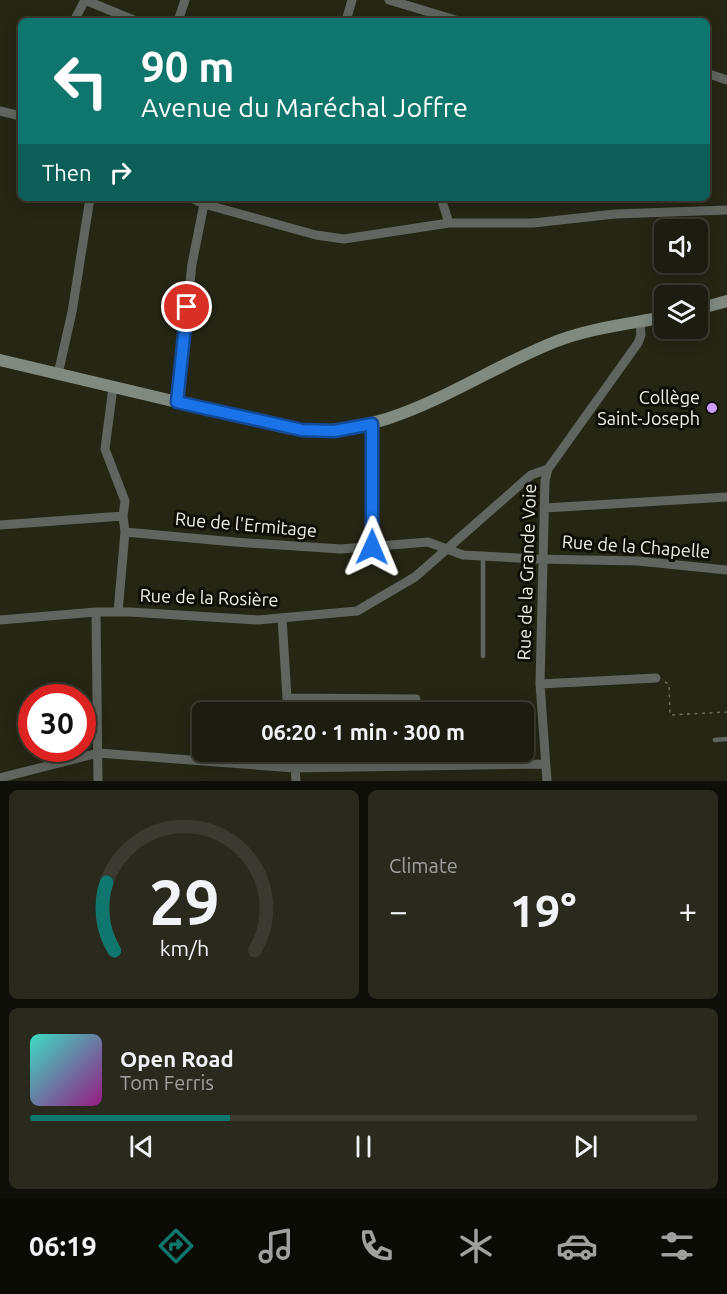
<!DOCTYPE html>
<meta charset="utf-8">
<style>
:root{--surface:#1c1c10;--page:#29291e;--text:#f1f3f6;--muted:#a0a19f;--line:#3a3a30;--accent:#0f766e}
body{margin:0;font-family:Ubuntu,sans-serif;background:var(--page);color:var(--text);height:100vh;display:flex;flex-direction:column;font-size:22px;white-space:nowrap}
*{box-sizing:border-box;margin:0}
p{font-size:20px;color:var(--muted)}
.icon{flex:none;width:33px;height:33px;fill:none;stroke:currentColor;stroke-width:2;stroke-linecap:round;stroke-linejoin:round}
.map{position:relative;height:781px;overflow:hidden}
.panel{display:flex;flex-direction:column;gap:9px;padding:9px;background:#0f0f09;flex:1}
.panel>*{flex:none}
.top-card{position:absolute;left:18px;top:18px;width:692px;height:183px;border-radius:9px;box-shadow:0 3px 15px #0003,0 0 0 2px var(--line);background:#0f766e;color:#fff;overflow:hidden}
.controls{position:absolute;left:654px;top:219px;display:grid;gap:12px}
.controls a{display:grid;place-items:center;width:54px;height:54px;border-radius:9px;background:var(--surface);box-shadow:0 3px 15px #0003,0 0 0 2px var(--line);font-size:30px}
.speed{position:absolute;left:18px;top:684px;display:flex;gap:12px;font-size:30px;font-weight:700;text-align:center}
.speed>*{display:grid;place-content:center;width:78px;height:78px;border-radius:50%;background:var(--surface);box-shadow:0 3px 15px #0003,0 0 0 2px var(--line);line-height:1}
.speed .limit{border:9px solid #d22;background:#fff;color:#111}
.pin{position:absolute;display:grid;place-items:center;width:51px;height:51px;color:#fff;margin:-26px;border:3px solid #fff;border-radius:50%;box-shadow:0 2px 6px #0007}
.me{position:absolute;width:66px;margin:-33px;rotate:1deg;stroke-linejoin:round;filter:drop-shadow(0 0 4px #0008)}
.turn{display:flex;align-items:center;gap:21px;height:126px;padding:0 24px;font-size:27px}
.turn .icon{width:78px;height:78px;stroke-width:2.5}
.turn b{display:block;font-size:42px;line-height:51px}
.then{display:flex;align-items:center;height:57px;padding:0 24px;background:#0003;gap:12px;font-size:22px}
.big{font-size:45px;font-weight:700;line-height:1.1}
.panel .tile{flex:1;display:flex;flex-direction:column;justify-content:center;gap:9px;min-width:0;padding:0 21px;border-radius:9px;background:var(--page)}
.panel .dial{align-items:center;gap:0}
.dial svg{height:156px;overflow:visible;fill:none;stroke:var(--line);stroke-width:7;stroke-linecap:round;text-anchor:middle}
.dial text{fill:var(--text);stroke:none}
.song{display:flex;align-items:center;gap:18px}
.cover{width:72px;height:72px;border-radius:9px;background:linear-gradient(135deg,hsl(170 70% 55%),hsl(310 70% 35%))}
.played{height:6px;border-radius:3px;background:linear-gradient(90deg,var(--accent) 30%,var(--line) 30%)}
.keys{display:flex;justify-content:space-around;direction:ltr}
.heat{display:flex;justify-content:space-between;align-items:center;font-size:33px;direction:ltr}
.panel .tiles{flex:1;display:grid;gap:9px;grid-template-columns:1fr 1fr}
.tile:last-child{grid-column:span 2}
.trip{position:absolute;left:192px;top:702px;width:342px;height:60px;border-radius:9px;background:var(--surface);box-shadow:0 3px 15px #0003,0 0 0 2px var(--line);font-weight:700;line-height:60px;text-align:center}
.tabs{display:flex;height:96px;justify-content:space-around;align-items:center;background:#0b0b06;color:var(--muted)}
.tabs .icon{width:42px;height:42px}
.tabs .on{color:var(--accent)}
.tabs b{font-size:27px;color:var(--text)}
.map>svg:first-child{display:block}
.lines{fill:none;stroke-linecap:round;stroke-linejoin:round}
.path{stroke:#6d6d5e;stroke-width:1.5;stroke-dasharray:3 4.5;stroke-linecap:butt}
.lane{stroke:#60665f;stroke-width:4.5}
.street{stroke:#60665f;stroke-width:9}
.secondary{stroke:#808a7f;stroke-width:12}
.route-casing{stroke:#114b97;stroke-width:15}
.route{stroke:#1a73e8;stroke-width:10}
.poi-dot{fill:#d09dff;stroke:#0f0f07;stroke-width:2}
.labels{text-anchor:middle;stroke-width:6;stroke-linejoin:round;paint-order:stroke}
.poi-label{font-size:18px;fill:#f2f2e7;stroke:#0f0f07;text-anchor:end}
.street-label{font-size:18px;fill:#f2f2e7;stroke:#0f0f07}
</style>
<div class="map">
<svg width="727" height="781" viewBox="0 0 727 781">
<rect width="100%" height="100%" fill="#262615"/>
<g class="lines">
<!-- path -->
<path class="path" d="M665,682L669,684L670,715L727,712"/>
<!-- lane -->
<path class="lane" d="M483,556V656
M715,740L727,739"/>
<!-- street -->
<path class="street" d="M85,0L136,21
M389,0L459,21
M74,21L85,0
M178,21L185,0
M346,21L352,0
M706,73L727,80
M0,111L21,116
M191,198L204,204L316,235L344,239L449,223H533L615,214L727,210
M441,198L449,223
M58,374L72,312L90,198
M113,387L105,449L125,501L123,516L125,532L118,612
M177,402L192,264L204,204
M372,424V547
M545,508L727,497
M0,525L123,516
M125,532L235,542L341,549L428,542L463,555L535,559L638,561L727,570
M96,612L98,781
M282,618L287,698L416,699
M0,620L96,612H130L258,620L357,611L415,577L531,475L548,469
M540,684L656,678
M295,768L296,781
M0,778L98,753L295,768L545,764
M547,781L540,684L545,481L548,469L638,343L641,335L640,322"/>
<!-- secondary -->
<path class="secondary" d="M698,309L727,301
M0,360L287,428C388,444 467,376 557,341C591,328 629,324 664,317"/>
</g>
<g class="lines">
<defs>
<path id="route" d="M187,307L177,402L302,430L334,431L372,424V547"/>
</defs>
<!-- route casing -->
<use href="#route" class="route-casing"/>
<!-- route -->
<use href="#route" class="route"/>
</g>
<!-- markers -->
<circle class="poi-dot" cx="712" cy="408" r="6"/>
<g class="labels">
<!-- poi labels -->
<g class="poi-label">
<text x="700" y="404">Collège<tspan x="700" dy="21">Saint-Joseph</tspan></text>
</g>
<!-- street labels -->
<g class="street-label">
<text transform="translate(246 525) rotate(5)" y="6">Rue de l'Ermitage</text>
<text transform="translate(636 547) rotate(4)" y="6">Rue de la Chapelle</text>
<text transform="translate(527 572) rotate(-88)" y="6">Rue de la Grande Voie</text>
<text transform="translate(209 598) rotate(2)" y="6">Rue de la Rosière</text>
</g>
</g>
</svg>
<div class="controls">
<a><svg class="icon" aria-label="sound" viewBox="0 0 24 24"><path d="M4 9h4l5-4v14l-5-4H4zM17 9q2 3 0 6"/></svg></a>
<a><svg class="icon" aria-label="layers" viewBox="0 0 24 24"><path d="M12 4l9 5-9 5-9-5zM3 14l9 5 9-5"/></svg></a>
</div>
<div class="speed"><div class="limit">30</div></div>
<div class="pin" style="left:187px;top:307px;background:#d93025"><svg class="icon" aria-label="arrive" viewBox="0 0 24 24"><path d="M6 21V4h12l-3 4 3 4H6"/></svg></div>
<svg class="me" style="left:372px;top:547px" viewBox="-20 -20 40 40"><path d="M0-17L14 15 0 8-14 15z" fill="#1a73e8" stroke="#fff" stroke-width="4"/></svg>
<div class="trip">06:20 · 1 min · 300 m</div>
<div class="top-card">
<div class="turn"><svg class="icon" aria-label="left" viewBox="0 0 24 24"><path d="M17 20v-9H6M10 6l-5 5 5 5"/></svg><div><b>90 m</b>Avenue du Maréchal Joffre</div></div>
<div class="then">Then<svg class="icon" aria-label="right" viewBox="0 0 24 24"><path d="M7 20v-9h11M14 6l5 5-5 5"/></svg></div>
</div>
</div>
<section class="panel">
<div class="tiles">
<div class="tile dial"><svg viewBox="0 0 100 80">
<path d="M14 69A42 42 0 1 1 86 69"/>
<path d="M14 69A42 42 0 0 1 10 34" stroke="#0f766e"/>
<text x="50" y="56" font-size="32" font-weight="700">29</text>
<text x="50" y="72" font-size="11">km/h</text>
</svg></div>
<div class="tile"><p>Climate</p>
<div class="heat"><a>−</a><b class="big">19°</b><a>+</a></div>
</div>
<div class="tile">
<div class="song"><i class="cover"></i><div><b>Open Road</b><p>Tom Ferris</p></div></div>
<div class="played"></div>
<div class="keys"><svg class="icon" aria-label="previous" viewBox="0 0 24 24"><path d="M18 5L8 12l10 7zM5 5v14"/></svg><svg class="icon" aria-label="pause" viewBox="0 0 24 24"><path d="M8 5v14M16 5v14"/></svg><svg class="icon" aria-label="next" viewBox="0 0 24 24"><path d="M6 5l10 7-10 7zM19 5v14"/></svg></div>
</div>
</div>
</section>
<nav class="tabs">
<b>06:19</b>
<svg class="icon on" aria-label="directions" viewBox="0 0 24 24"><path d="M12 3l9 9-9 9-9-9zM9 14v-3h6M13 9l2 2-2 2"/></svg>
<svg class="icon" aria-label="music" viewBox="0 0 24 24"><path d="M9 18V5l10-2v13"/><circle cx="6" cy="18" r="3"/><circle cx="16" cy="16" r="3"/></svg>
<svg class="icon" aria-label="phone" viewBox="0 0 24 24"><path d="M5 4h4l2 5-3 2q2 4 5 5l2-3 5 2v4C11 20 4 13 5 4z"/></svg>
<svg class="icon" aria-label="climate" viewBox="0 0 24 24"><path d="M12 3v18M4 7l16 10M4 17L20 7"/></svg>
<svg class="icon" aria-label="car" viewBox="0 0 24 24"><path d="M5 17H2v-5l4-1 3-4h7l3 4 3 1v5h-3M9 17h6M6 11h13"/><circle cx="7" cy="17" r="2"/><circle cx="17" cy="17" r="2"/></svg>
<svg class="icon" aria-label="filters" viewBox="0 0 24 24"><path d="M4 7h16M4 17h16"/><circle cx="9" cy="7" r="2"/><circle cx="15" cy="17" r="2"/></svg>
</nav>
